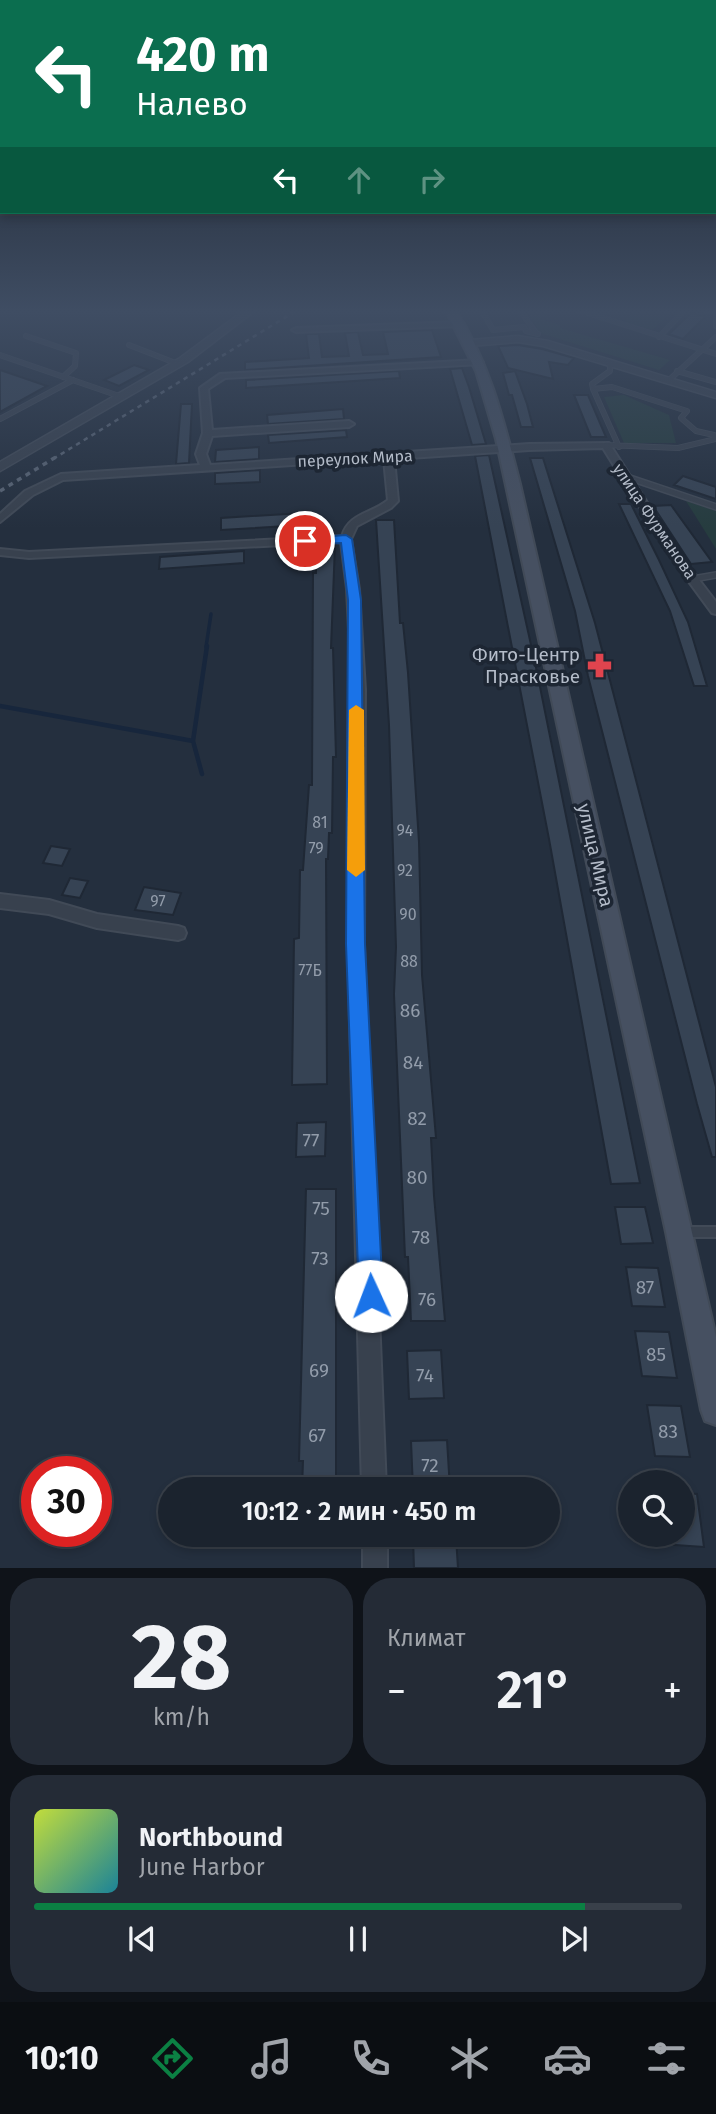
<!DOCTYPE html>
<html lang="ru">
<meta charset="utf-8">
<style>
:root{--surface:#1b232e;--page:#242b36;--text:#f1f3f6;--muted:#a0a4aa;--line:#39404a;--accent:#0b8043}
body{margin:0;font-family:"Fira Sans",sans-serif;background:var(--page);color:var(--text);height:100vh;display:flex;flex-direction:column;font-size:26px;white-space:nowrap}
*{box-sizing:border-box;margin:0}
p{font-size:23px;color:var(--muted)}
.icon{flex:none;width:38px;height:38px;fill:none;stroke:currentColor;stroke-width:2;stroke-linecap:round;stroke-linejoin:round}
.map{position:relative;height:1568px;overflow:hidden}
.drawer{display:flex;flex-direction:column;gap:10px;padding:10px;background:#0f1319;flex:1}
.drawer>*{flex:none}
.hud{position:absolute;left:0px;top:0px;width:718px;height:214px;box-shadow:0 4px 10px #0003,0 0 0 2px var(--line);background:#0b6e4f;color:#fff;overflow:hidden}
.fabs{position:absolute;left:618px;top:1470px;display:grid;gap:14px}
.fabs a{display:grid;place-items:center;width:77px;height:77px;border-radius:50%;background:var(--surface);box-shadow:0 4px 10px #0003,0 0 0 2px var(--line);font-size:35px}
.speed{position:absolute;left:21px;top:1456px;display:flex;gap:14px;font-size:35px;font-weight:700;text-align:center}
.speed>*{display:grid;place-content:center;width:91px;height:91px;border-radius:50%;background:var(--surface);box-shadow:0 4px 10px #0003,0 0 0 2px var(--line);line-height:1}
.speed .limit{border:10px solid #d22;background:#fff;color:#111}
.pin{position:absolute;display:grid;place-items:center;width:60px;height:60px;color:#fff;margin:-30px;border:4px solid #fff;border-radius:50%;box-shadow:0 2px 7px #0007}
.me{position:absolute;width:77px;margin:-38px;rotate:358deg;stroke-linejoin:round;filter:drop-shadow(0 0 5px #0008)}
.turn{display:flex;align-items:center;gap:24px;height:147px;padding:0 21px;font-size:32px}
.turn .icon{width:91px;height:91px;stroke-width:2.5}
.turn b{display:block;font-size:49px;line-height:60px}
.lanes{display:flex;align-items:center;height:66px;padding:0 21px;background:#0003;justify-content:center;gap:35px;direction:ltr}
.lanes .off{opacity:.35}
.big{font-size:52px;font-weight:600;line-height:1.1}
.drawer .widget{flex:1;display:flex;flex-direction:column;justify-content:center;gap:10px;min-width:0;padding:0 24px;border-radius:28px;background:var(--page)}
.drawer .dial{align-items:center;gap:0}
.dial b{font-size:91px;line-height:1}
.song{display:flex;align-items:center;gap:21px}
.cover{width:84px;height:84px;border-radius:10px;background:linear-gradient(135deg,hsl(70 70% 55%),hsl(190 70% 35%))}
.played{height:7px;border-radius:4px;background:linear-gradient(90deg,var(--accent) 85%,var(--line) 85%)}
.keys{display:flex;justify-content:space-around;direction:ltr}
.heat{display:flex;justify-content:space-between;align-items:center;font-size:38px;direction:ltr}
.drawer .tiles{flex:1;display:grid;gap:10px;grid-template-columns:1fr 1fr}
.widget:last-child{grid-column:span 2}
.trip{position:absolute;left:158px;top:1477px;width:402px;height:70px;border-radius:35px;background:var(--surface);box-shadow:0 4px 10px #0003,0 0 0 2px var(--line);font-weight:600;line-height:70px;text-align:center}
.tabs{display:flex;height:112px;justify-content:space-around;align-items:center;background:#0b0e12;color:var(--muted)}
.tabs .icon{width:49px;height:49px}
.tabs .active{color:var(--accent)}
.tabs b{font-size:32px;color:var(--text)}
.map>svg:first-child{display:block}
.green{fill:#263c3f}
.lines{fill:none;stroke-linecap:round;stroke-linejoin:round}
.stream-far1{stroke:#17263c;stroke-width:3.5}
.stream{stroke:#17263c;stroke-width:4.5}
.building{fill:#364354;stroke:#1f2835;stroke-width:2}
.service-far2-casing{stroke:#414a57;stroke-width:6}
.service-far1-casing{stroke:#414a57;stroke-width:8}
.service-casing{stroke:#414a57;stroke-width:14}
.minor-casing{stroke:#414a57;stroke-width:4}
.tertiary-casing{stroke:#414a57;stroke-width:3}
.secondary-casing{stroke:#414a57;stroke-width:4}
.service-far2{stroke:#38414e;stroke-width:4.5}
.service-far1{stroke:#38414e;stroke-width:5}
.service{stroke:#38414e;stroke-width:10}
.minor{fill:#38414e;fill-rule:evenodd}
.tertiary{fill:#38414e;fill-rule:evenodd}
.secondary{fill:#465061;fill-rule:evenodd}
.rail-far1{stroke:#5a6575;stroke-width:2.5;stroke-dasharray:4.5 4.5;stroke-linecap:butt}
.rail{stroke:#5a6575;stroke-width:3.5;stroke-dasharray:5 5;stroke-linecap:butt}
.route{fill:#1a73e8;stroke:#114b97;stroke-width:2}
.slow{fill:#f59e0b}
.labels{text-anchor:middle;stroke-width:7;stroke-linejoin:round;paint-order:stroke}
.far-street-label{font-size:16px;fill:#b4bcc9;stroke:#1d2633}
.number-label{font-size:16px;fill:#929caa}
.poi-label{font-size:19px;fill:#b4bcc9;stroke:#1d2633;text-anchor:end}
.street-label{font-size:19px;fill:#b4bcc9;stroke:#1d2633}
.near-number-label{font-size:19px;fill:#929caa}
</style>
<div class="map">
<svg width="716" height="1568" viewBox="0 0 716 1568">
<rect width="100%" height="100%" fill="#242f3e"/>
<!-- green -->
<path class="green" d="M526,309H552L540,319L560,325V328L670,360L659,370L540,333Z
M638,309L672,312L652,330L624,322Z
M624,395L669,415L676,443H624L604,397Z
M686,501L716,511V549Z"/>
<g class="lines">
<!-- stream-far1 -->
<path class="stream-far1" d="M206,647L211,614"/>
<!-- stream -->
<path class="stream" d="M0,706L193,741
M202,774L193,741L207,646"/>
</g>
<!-- building -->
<path class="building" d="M691,313L705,317L683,339L669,334Z
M432,330L441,357L245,370V362L309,358L306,334H319L322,357L349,356L345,333L358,332L363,355L388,354L383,332Z
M518,345L542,349L574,358L568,365L549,362L553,379L508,368L498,346Z
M134,365L149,370L119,386L104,380Z
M462,368L469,387L486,444L472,445L450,369Z
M0,370L47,386L0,412Z
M399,371L400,378L246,388V380Z
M515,371L527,404L533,427H521L512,395H509L503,373Z
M574,395H588L606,437H591Z
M181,404H192L189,463L176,464Z
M343,409L344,419L268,424L267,415Z
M346,430L347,437L269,443L268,435Z
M259,447V459L215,462L216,450Z
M489,455L537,672L640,1183L611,1184L549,839L475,456Z
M530,458H543L595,623L716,1087V1157H712L697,1104L588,676L575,611Z
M260,470V482L215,484V473Z
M683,476L716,487V499L674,485Z
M619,504H631L659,560L688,622L707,686H694L670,611Z
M671,505L712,562L691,564L653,506Z
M303,513L304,525L221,530V518Z
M376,520H394L400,623H403L408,673L419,842L422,975L436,1138H431L434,1196L445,1321H411L408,1257H405L394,994L396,947L389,725Z
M335,545L331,648H333L336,757H333L332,833H329L328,859H326L327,1084L292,1085L294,939L299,938L300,870H303L309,785H312L313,573H316V546Z
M244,551V563L159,569L160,557Z
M51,846L70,849L62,866L43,863Z
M70,878L88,881L80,898L62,895Z
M144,887L181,893L173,915L135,910Z
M326,1122L325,1156L296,1157L297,1123Z
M306,1189H336V1489H302L303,1461H299Z
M615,1207H645L653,1243L621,1244Z
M626,1267L658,1268L665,1307L632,1306Z
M635,1331L669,1332L677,1378L642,1376Z
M441,1350L444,1398L409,1399L407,1351Z
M647,1405L681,1406L690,1457L655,1456Z
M447,1440L450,1489H413L411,1441Z
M682,1493L697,1494L704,1547L646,1543L647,1535H682Z
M456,1537L458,1568H414L413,1538Z"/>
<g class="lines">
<defs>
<path id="service-far2" d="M481,309L493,330L524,327L526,331L538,334
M519,309L537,334
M575,309L716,354
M704,309L716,313
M716,314V326
M26,336L76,353L75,366L63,377
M659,337L683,312
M129,345L178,364
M0,355L122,397
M610,363V371L592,384L593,389L612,387L687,411L681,418L696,431L714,435V439
M677,371L716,382
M668,381L716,337
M593,389L619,447
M0,419L73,380
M606,445L678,448L716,439"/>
<path id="service-far1" d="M624,476L716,507
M693,579L716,575"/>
<path id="service" d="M685,1232H716"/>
<path id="minor" d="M460,322L464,324L463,326L296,332L292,330L296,328Z
M479,360L483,362L482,364L225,378L208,389L212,430L349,421L354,424L349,427L212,436L206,454L210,465L529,444L609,443L683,559L716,602V614L712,613L673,560L603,448L529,450L394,459L398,501L391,508L357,526L351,539L359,589L365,690L364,945L386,1489H362L348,945L352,690L347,589L341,542L29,558L0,555V549L29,552L342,536C349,513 371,514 388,500L384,459L63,480L33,495L0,522V514L25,491L61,474L200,465L196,454L203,433L200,388L220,374Z
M0,894L49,900L97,914L178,926L184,928L186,933L184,938L178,940L97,928L49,914L0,908Z
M363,1535H387V1568H363Z"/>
<path id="tertiary" d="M246,309H257L188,362L0,471V462L180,358Z
M518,336L548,341L716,392V398L543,346L518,342L470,346L465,343L470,340Z"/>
<path id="secondary" d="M445,309H455C490,363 504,422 520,484L716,1337V1425L705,1421L701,1410L666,1232L496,439L476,371Z"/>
</defs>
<!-- service-far2 casing -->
<use href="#service-far2" class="service-far2-casing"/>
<!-- service-far1 casing -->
<use href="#service-far1" class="service-far1-casing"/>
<!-- service casing -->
<use href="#service" class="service-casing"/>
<!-- minor casing -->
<use href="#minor" class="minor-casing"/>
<!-- tertiary casing -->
<use href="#tertiary" class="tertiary-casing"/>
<!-- secondary casing -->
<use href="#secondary" class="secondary-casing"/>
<!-- service-far2 -->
<use href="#service-far2" class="service-far2"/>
<!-- service-far1 -->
<use href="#service-far1" class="service-far1"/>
<!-- service -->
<use href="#service" class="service"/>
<!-- minor -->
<use href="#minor" class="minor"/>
<!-- tertiary -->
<use href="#tertiary" class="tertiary"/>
<!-- secondary -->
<use href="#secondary" class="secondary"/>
<!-- rail-far1 -->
<path class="rail-far1" d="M53,459L299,309"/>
<!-- rail -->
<path class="rail" d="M0,491L56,457"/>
</g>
<!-- sky -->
<linearGradient id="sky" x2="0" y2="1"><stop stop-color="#141a22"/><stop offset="0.59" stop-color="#3f4d63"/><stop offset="1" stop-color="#3f4d63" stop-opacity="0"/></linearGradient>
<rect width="716" height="528" fill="url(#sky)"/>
<!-- route -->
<path class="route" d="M346,535L352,539L361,600L365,944L383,1296L379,1305L371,1308L363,1305L359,1296L346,944L348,600L341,543L305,545L299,541L305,538Z"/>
<!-- slow -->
<path class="slow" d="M356,705L364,710L365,870L356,877L347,870L349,710Z"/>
<!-- icons -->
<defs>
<symbol id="pharmacy-bare" viewBox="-9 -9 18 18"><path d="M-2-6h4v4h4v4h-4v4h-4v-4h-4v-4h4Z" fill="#e0444e" stroke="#1d2633" stroke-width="2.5" paint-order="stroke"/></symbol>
</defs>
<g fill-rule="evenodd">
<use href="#pharmacy-bare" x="582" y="648" width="35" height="35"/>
</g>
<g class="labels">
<!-- far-street labels -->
<g class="far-street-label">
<text transform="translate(355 458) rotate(-3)" y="6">переулок Мира</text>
<text transform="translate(655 521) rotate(56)" y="6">улица Фурманова</text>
</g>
<!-- number labels -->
<g class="number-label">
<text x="320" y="828">81</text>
<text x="405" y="836">94</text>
<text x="316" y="854">79</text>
<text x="405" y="876">92</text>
<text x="158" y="907">97</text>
<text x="408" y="920">90</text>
<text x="409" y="967">88</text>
<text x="310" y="976">77Б</text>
</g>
<!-- poi labels -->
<g class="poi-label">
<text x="580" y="661">Фито-Центр<tspan x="580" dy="22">Прасковье</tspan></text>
</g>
<!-- street labels -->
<g class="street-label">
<text transform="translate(596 855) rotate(77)" y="7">улица Мира</text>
</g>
<!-- near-number labels -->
<g class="near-number-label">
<text x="410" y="1017">86</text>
<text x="413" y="1069">84</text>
<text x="417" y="1125">82</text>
<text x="311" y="1147">77</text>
<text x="417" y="1184">80</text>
<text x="321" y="1215">75</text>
<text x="421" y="1244">78</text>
<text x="320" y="1265">73</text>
<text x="645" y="1294">87</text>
<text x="427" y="1306">76</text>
<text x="656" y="1361">85</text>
<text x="319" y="1377">69</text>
<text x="425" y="1382">74</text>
<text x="668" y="1438">83</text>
<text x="317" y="1442">67</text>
<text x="430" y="1472">72</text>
</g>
</g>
</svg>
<div class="fabs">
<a><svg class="icon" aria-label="search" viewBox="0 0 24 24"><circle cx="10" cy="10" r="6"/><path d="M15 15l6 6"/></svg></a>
</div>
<div class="speed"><div class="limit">30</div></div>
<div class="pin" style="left:305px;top:541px;background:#d93025"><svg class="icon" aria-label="arrive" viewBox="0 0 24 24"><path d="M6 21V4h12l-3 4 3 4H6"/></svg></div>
<svg class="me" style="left:371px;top:1296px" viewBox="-20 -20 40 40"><circle r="19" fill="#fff"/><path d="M0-13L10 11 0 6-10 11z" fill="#1a73e8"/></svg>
<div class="trip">10:12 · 2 мин · 450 m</div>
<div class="hud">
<div class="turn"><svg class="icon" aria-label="left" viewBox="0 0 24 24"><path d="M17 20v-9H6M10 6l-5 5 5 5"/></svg><div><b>420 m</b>Налево</div></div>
<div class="lanes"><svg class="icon" aria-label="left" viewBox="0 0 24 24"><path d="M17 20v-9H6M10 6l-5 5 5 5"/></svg><svg class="icon off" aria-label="ahead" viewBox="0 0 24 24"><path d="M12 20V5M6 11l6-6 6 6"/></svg><svg class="icon off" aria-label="right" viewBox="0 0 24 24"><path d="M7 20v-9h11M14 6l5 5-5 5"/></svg></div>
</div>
</div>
<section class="drawer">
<div class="tiles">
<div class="widget dial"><b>28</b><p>km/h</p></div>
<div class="widget"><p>Климат</p>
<div class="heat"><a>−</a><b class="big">21°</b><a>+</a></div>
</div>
<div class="widget">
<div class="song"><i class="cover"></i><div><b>Northbound</b><p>June Harbor</p></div></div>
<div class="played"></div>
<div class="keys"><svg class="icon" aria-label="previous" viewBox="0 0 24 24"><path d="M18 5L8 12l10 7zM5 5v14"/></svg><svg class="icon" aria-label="pause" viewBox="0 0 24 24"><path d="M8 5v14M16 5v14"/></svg><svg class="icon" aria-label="next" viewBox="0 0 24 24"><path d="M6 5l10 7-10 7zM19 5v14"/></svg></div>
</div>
</div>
</section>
<nav class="tabs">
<b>10:10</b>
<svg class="icon active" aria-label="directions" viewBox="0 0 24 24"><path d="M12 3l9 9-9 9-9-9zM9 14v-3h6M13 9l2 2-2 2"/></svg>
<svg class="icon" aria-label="music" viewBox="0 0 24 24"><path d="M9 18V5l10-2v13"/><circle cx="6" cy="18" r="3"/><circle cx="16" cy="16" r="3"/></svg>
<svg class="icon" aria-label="phone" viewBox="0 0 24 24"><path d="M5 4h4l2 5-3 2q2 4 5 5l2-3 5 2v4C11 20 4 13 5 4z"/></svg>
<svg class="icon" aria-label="climate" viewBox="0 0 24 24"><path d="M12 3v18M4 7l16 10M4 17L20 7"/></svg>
<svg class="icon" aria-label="car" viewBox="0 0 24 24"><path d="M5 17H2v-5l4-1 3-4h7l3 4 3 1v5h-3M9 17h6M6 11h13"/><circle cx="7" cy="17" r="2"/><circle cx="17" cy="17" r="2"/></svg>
<svg class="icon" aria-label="filters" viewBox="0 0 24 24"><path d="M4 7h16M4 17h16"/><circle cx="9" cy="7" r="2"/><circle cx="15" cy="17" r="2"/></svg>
</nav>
